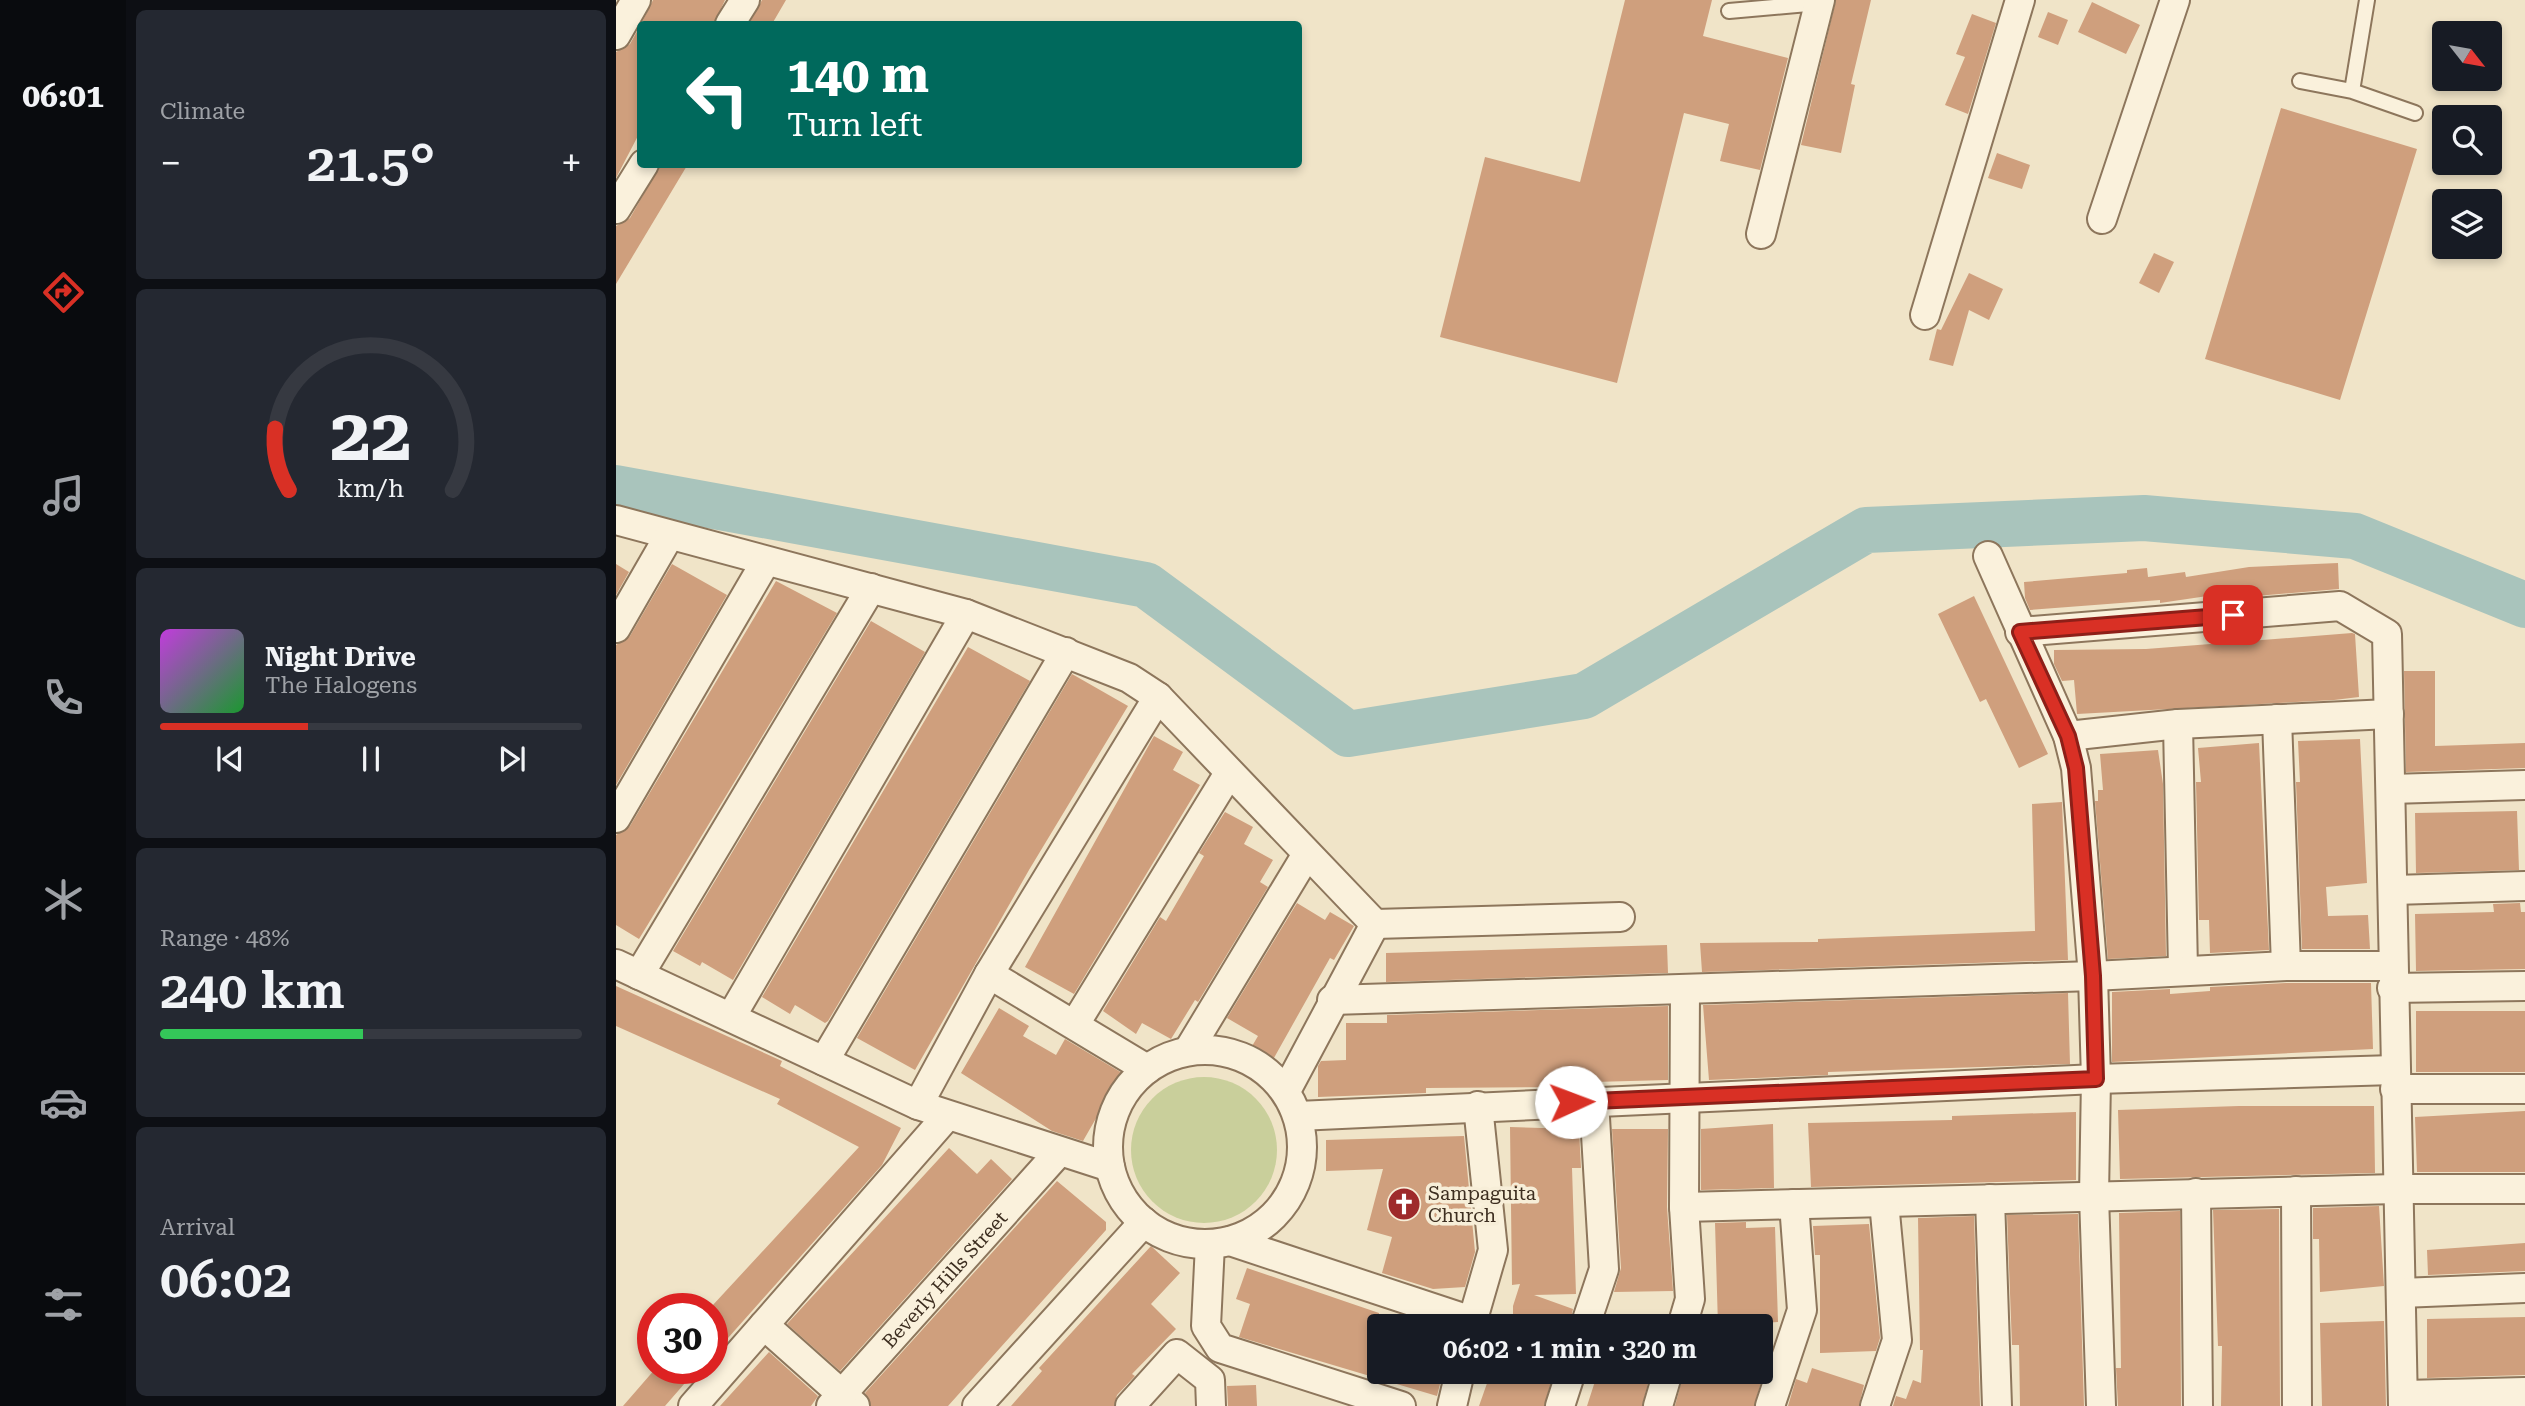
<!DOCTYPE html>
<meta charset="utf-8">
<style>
:root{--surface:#171b24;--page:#242831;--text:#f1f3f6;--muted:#9ea1a6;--line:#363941;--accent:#d93025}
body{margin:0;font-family:"Roboto Serif",serif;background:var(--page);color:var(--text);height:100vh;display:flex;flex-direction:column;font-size:26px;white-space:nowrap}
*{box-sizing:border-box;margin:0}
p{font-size:23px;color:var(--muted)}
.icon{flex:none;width:38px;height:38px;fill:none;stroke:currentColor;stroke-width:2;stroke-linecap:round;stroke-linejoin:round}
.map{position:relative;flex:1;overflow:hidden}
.details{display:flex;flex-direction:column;gap:10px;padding:10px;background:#0d0f14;width:490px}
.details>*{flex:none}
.banner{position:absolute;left:21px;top:21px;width:665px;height:147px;border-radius:7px;box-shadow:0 4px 10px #0003;background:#00695c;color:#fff;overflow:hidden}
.needle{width:46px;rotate:121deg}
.fabs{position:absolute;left:1816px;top:21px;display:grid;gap:14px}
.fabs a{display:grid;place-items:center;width:70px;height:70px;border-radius:7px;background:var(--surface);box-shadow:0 4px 10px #0003;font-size:35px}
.speed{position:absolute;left:21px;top:1293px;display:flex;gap:14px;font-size:35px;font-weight:700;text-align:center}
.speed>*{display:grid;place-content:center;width:91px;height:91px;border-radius:50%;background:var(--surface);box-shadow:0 4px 10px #0003;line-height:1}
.speed .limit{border:10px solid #d22;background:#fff;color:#111}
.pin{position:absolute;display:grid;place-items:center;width:60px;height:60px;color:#fff;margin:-30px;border-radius:14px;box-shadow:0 4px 10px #0006}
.me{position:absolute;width:77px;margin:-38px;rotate:88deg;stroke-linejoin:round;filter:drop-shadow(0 0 5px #0008)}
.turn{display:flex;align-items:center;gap:24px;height:147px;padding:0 35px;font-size:32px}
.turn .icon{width:91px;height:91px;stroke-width:2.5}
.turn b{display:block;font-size:49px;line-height:60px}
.big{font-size:52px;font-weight:600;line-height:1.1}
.details .tile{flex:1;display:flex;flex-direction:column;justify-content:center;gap:10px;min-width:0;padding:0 24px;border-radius:10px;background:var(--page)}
.details .dial{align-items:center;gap:0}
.dial svg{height:182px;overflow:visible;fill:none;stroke:var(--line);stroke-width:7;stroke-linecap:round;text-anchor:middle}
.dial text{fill:var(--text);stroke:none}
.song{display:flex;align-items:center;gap:21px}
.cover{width:84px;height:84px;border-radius:10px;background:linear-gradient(135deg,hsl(290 70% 55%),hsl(130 70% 35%))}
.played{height:7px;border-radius:4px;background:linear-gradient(90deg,var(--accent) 35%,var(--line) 35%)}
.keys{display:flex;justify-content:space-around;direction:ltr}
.heat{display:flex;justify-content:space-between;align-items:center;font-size:38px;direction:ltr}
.charge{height:10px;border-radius:5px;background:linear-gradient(90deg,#34c759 48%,var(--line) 0)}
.trip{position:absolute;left:751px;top:1314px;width:406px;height:70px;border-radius:7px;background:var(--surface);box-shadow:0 4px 10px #0003;font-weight:600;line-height:70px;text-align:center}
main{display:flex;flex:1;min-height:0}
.menu{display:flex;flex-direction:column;width:126px;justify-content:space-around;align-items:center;background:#090b0e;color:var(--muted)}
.menu .icon{width:49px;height:49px}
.menu .current{color:var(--accent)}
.menu b{font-size:32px;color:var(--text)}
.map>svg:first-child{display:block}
.green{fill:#c9cf9b}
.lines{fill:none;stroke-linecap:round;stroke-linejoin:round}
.river{stroke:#a9c4bc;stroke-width:46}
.building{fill:#cf9f7d}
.service-casing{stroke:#8d765c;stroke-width:18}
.minor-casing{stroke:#8d765c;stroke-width:32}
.service{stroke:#faf1dc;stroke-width:14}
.minor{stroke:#faf1dc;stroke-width:28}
.route-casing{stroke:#8d1f18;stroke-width:18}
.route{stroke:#d93025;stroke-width:12}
.labels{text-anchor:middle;stroke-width:7;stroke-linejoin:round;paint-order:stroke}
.poi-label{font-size:19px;fill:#3d2e20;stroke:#f7eed8;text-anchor:start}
.street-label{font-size:19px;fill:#3d2e20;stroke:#f7eed8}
</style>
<main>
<nav class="menu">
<b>06:01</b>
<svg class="icon current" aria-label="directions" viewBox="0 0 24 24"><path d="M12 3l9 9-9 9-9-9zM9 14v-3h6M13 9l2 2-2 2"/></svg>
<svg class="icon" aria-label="music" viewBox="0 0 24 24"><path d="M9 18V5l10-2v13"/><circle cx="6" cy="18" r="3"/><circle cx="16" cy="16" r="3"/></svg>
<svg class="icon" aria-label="phone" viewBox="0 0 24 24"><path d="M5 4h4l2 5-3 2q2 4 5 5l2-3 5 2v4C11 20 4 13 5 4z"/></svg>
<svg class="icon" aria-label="climate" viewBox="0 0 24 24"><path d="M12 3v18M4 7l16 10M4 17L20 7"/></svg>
<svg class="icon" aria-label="car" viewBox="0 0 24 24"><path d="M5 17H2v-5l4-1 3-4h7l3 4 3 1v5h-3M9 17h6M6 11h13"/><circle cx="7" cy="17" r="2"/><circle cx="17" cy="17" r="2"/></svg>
<svg class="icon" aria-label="filters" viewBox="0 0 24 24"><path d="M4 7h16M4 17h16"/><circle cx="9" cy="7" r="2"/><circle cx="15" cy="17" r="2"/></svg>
</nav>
<section class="details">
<div class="tile"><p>Climate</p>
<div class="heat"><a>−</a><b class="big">21.5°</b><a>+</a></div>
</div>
<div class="tile dial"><svg viewBox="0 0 100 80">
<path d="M14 69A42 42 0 1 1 86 69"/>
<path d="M14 69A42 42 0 0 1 8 42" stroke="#d93025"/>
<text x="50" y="56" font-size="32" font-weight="700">22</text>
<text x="50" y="72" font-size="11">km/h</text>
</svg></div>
<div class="tile">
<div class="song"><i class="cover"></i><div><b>Night Drive</b><p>The Halogens</p></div></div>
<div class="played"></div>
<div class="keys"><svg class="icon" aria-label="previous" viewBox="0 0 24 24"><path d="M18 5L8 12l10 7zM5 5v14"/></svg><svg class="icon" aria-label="pause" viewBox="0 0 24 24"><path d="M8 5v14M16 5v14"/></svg><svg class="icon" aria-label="next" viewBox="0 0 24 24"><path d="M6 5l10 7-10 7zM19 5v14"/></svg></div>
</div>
<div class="tile"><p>Range · 48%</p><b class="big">240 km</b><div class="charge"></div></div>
<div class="tile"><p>Arrival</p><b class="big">06:02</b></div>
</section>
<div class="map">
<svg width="1909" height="1406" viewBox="0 0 1909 1406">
<rect width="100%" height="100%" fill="#f0e4c8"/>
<!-- green -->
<path class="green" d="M515 1150a73 73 0 1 1 146 0a73 73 0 1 1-146 0Z"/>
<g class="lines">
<!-- river -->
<path class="river" d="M0,488L530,585L732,734L968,696L1250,530L1528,518L1739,536L1909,605"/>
</g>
<!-- building -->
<path class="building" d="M37,0H109L98,24H25Z
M146,0H170L156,24H133Z
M1009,0H1096L1087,36L1172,58L1144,170L1104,161L1113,124L1068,113L1001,383L824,337L869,157L964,182Z
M1220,0H1255L1235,84L1239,85L1225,153L1185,145Z
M1476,2L1524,25L1510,54L1462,32Z
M1432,12L1452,20L1442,45L1422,37Z
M1356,14L1380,23L1352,114L1329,105L1349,57L1340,54Z
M24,26V132L0,178V52L14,44Z
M1665,108L1801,149L1724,400L1589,359Z
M1381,153L1414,165L1406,189L1372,178Z
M45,164H72L0,284V226L14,218Z
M1538,253L1558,262L1543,293L1523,283Z
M1353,273L1387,289L1373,320L1353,310L1337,366L1313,360L1321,329L1325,330Z
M1722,563L1723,589L1606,599L1605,594L1544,603V600L1414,610L1409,598L1408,582L1511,573V570L1531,568L1532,577L1569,572L1570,577L1633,567Z
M0,564L13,572L0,595Z
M56,564L111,595L0,785V645L14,636Z
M160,581L221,613L23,939L0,925V835L14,826Z
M1358,596L1432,754L1403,768L1370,699L1364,702L1322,614Z
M255,621L309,652L117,980L86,962L84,966L57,951Z
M1736,633L1739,634L1743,697L1718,700L1461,714L1458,680L1446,681L1438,664V650L1530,649Z
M352,647L414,681L212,1021L209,1023L179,1005L174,1014L146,997Z
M1788,671H1819V746L1909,743V768L1790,772Z
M456,674L512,706L413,870L299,1070L241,1038Z
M538,736L567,752L557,770L584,785L458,994L409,967Z
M1744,739L1751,883L1710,887L1712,916L1752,915L1754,949H1686L1680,782H1684L1682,741Z
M1643,743L1653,950L1594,953L1593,920H1583L1580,782H1585L1582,748Z
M1542,750L1547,784L1550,956L1492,959L1479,801H1482V790H1487L1484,754Z
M1446,802L1452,960L1086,972L1084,943L1202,942V939L1419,931L1416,804Z
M1901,811L1903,870L1800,873L1799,813Z
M609,812L637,827L628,844L657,860L644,882L652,887L582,1002L579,1000L555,1039L526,1023L520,1034L487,1011L544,917L550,921L588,856L583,853Z
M681,903L709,920L714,912L738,926L718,960L714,958L654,1065L632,1053L642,1036L611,1018Z
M1904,903L1905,912H1909V969L1800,971L1799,914L1878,912L1877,904Z
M1051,945L1052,973L770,982V953Z
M1670,983H1755L1757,1049L1496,1062V992L1554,989V994L1594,991V987Z
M0,986L166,1061L164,1066L285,1128L266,1165L96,1356V1306L243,1147L161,1104L164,1099L0,1026Z
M1452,993L1454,1064L1212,1072V1075L1093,1080L1087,1005Z
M1052,1006V1080L977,1082L972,1086L955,1087L810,1088V1093L702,1097V1066L705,1061L730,1060V1023H771V1015Z
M383,1008L413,1026L407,1036L440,1055L449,1039L506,1073L467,1141L436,1131L345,1073Z
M1800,1011H1909V1072H1800Z
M1623,1106H1758L1759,1173L1504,1179L1502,1110Z
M1909,1111V1172H1801L1799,1117Z
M1460,1112V1180L1195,1187L1192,1123L1336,1120V1116Z
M1157,1124L1158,1188L1085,1190V1129Z
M894,1127L963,1129L965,1168H956L960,1294L918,1295L957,1309L953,1326H897V1306L904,1284L896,1285Z
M996,1129H1052L1051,1207L1057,1291L998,1292L1005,1268Z
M848,1136L859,1252L849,1287L817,1289L766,1273L776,1237L751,1230L767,1169L710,1171V1140Z
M333,1148L361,1174L375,1159L396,1179L224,1371L171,1324Z
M441,1181L490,1222V1230L332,1406H255L249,1393Z
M1763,1206L1768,1286L1704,1292L1703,1239H1697V1208Z
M1663,1209L1664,1406H1605L1606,1346H1602L1597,1210Z
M1564,1211L1565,1406H1502L1500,1368H1505L1503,1213Z
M1462,1214L1468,1406H1404L1403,1345H1396L1391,1215Z
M1358,1216L1364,1406H1277L1280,1396L1290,1399L1297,1380L1305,1383L1307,1350H1304L1302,1218Z
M1130,1222V1228L1159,1227L1162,1322L1102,1326L1099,1223Z
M1253,1224L1264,1338L1260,1351L1204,1353V1255H1199L1197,1226Z
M1909,1243V1271L1812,1275L1811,1250Z
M535,1246L564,1273L535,1304L560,1329L516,1374L519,1376L501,1395L498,1406H395L426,1371L423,1368Z
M631,1268L763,1313V1372H827L821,1396L623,1337L634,1304L620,1299Z
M1909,1317V1375L1811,1378V1319Z
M1768,1321L1770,1406H1706L1704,1323Z
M153,1352L202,1396L195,1406H104Z
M1144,1367L1149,1369L1138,1406H1059L1068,1372H1144Z
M40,1368H82L49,1406H7Z
M1196,1368L1248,1385L1243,1406H1172L1180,1379L1191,1383Z
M875,1372H938L928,1406H863Z
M982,1372H1035L1026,1406H971Z
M640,1385L641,1406H612L611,1386Z"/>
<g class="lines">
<defs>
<path id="service" d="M1751,0L1736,91L1799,113
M1113,11L1203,3
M1684,81L1736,91"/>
<g id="minor">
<path d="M114,24L129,0"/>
<path d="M0,35L20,0"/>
<path d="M0,209L28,164"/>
<path d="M1486,219L1559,0"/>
<path d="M1145,234L1204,0"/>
<path d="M1309,315L1404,0"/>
<path d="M0,520L350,614L513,678L542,697L759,924L670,1091"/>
<path d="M1372,556L1452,736L1460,768L1477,976L1480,1079L1478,1196L1485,1406"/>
<path d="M0,628L53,536"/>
<path d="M1404,632L1724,606L1771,634L1787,1406"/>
<path d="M1661,719L1670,966"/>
<path d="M1562,724L1567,970"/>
<path d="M1452,736L1562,724L1773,714"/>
<path d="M1775,789L1909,785"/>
<path d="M0,818L150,561"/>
<path d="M1778,890L1909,886"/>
<path d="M759,924L1004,917"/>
<path d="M0,964L302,1105L494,1167"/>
<path d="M373,974L531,1069"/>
<path d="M23,975L255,588"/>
<path d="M1776,988L1909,986"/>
<path d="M716,1000L1477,976L1670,966H1777"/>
<path d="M115,1017L350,614"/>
<path d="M459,1024L613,773"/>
<circle cx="589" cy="1147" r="97"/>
<path d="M572,1051L691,854"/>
<path d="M208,1061L450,652"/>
<path d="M1779,1089H1909"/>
<path d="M302,1105L373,974L542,697"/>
<path d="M682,1116L1480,1079L1778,1070"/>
<path d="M1680,1191L1681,1406"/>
<path d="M1580,1193L1582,1406"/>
<path d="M1374,1199L1381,1406"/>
<path d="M1068,1207L1781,1189H1909"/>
<path d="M614,1241L856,1321"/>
<path d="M594,1244L590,1326L604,1348L785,1406"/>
<path d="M1785,1293L1909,1288"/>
<path d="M148,1325L239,1406"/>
<path d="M855,1326L877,1250L862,1106"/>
<path d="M969,1326L988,1269L978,1101"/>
<path d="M1066,1326L1074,1299L1068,1207L1069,989"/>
<path d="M1788,1395L1909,1392"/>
<path d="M77,1406L331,1116"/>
<path id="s1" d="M215,1406L443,1152"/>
<path d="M361,1406L528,1222"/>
<path d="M514,1406L561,1354L594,1380L595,1406"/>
<path d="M836,1406L844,1372"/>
<path d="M944,1406L955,1372"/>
<path d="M1042,1406L1052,1372"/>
<path d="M1154,1406L1186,1310L1178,1204"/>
<path d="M1259,1406L1281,1340L1268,1202"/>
</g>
</defs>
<!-- service casing -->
<use href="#service" class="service-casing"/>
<!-- minor casing -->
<use href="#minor" class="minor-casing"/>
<!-- service -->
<use href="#service" class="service"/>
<!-- minor -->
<use href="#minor" class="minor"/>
</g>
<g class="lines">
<defs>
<path id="route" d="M955,1102L1480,1079L1477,976L1460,768L1452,736L1404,632L1617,615"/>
</defs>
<!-- route casing -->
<use href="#route" class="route-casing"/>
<!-- route -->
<use href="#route" class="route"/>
</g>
<!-- icons -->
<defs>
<symbol id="church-disc" viewBox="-11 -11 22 22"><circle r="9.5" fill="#9e2a2b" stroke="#f7eed8"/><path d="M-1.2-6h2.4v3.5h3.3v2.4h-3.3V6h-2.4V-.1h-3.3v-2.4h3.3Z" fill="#fff"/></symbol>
</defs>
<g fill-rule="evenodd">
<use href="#church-disc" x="769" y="1185" width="38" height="38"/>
</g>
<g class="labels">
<!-- poi labels -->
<g class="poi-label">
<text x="812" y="1200">Sampaguita<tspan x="812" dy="22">Church</tspan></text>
</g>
<!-- street labels -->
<g class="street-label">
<text dy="7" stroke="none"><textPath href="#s1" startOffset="170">Beverly Hills Street</textPath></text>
</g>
</g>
</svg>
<div class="fabs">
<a><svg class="needle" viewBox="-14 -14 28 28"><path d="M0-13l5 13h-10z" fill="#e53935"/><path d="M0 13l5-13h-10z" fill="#9ea1a6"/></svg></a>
<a><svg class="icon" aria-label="search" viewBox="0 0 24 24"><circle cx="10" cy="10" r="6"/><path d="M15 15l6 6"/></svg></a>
<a><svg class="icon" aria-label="layers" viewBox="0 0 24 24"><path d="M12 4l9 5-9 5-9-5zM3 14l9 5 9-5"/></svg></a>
</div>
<div class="speed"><div class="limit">30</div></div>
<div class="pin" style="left:1617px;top:615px;background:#d93025"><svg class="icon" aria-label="arrive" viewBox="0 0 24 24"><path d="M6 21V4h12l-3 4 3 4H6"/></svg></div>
<svg class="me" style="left:955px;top:1102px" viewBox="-20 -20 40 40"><circle r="19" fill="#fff"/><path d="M0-13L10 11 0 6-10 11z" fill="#d93025"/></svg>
<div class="trip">06:02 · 1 min · 320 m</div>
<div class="banner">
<div class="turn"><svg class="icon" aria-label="left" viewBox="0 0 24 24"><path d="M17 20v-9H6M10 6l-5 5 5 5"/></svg><div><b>140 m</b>Turn left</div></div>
</div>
</div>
</main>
